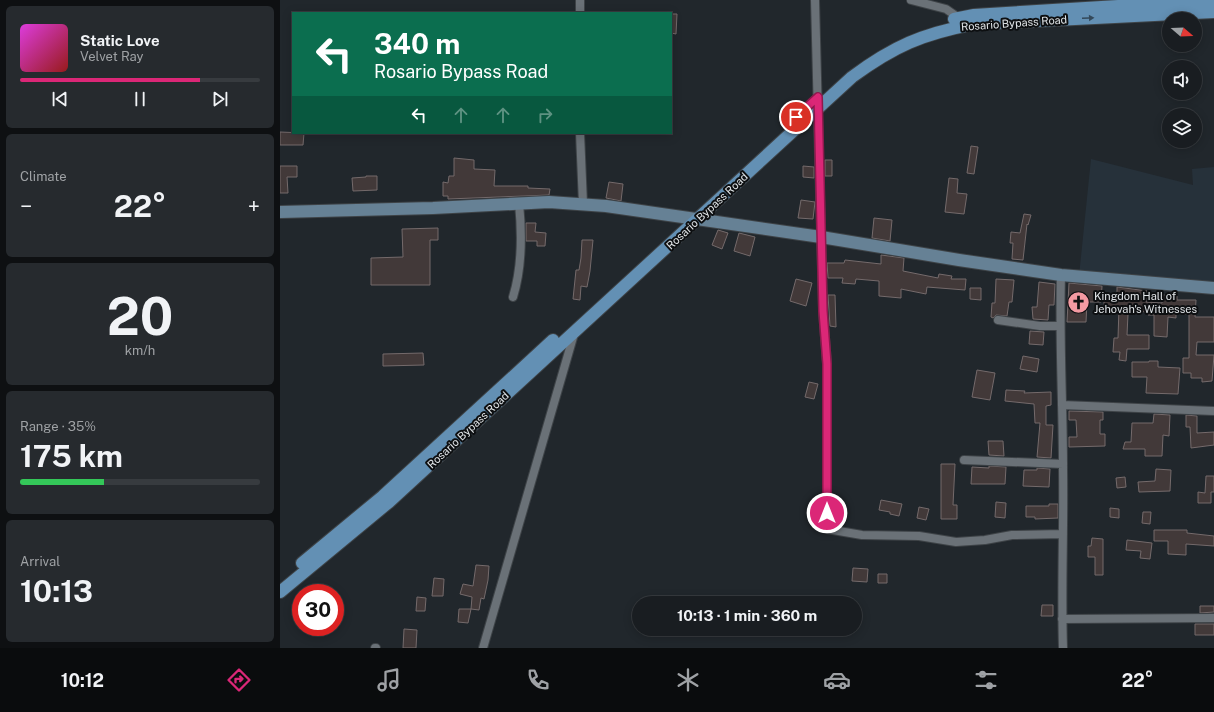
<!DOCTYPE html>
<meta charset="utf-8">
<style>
:root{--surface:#191d21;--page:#262a2e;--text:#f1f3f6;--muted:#9fa2a5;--line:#373b3f;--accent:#db2777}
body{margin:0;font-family:"Public Sans",sans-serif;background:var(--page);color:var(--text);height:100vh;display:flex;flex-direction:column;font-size:15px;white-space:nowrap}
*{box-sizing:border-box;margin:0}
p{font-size:13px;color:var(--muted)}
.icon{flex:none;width:22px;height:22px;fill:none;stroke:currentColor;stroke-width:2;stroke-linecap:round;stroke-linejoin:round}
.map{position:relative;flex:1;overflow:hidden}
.drawer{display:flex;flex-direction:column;gap:6px;padding:6px;background:#0e1012;width:280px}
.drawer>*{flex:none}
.banner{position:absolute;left:12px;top:12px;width:380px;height:122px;border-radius:0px;box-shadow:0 2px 10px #0003,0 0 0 1px var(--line);background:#0b6e4f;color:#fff;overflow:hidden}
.needle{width:26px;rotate:109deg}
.controls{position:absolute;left:882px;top:12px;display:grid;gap:8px}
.controls a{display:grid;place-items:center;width:40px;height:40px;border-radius:50%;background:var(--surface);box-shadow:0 2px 10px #0003,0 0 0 1px var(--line);font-size:20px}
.speed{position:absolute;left:12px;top:584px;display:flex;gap:8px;font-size:20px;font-weight:700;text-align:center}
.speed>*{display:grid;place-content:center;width:52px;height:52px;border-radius:50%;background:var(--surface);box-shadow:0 2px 10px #0003,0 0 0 1px var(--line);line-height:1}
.speed .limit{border:6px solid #d22;background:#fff;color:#111}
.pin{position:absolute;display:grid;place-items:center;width:34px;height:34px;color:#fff;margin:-17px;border:2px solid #fff;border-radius:50%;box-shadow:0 1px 4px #0007}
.me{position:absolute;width:44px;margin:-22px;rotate:0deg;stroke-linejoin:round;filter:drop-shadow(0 0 3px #0008)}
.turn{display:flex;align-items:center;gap:14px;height:84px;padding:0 16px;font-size:18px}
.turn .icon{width:52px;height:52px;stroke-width:2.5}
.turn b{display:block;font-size:28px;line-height:34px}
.lanes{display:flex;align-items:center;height:38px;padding:0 16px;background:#0003;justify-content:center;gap:20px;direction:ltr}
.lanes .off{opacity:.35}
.big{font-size:30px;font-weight:700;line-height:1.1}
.drawer .card{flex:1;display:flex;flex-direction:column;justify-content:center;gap:6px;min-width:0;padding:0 14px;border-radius:6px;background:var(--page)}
.drawer .dial{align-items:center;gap:0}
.dial b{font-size:52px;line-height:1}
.song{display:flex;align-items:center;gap:12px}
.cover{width:48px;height:48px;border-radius:6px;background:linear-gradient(135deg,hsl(300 70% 55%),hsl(0 70% 35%))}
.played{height:4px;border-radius:2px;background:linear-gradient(90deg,var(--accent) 75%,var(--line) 75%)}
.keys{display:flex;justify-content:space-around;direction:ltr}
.heat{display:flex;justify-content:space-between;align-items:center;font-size:22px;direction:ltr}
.charge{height:6px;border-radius:3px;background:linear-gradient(90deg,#34c759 35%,var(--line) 0)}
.trip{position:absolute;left:352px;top:596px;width:230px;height:40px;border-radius:20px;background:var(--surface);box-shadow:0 2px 10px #0003,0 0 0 1px var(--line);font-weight:700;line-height:40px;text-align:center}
.tabs{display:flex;height:64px;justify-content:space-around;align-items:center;background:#0a0c0d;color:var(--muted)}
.tabs .icon{width:28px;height:28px}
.tabs .selected{color:var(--accent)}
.tabs b{font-size:18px;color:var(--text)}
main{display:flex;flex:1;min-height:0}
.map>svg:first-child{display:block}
.built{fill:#26313a}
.building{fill:#423939;stroke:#746a6b}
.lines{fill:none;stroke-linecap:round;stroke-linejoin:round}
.street-casing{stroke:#3e4347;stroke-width:10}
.secondary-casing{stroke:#3e4347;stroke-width:14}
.primary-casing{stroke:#3e4347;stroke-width:14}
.street{stroke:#6a7177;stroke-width:8}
.secondary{stroke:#668195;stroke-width:12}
.primary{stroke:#6390b4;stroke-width:12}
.oneway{fill:#34495a}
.route-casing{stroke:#8e194d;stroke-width:10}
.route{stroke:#db2777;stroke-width:7}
.labels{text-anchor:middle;stroke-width:4;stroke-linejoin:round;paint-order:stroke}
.street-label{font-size:11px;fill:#e2e6e9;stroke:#0d0f11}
.poi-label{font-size:11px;fill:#e2e6e9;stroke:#0d0f11;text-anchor:start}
</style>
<main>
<section class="drawer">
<div class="card">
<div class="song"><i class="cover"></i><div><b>Static Love</b><p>Velvet Ray</p></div></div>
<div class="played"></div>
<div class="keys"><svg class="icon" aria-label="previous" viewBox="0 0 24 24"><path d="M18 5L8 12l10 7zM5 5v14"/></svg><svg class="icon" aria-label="pause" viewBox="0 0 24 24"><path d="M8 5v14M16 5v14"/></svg><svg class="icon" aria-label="next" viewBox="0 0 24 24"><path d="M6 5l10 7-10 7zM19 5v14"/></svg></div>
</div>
<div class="card"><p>Climate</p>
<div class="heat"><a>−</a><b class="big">22°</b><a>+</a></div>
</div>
<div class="card dial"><b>20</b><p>km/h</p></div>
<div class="card"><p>Range · 35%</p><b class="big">175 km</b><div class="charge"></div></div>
<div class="card"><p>Arrival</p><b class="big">10:13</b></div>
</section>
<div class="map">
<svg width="934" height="648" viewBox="0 0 934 648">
<rect width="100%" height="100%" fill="#21272c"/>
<!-- built -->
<path class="built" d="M811,159L913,185L912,169L934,167V285L799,276Z"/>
<!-- building -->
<path class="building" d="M391,14H397L396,34L391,33Z
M0,132L24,133L23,145H0Z
M691,146L698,147L694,174L687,173Z
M174,158L194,160V169L215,170L214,186H248V188L270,189L269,195L168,199V196H163V182L168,183L169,176H174Z
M545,160H552V176H545Z
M0,166H17V177H7L8,193H0Z
M523,166L534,167V178L523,177Z
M86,176H97V190L73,191L72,178L86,177Z
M669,178L678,179L677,193L687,194L684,214L665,212Z
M329,182L343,184L341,201L326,198Z
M521,200L535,202L533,219L518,218Z
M744,214L751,215L748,225L747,224L743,260L732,259L733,243H730L731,232L740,233Z
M594,218L612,220L610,241L592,238Z
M246,223H256L255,232L266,233L265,246H257V241H246Z
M158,228V240H150V285H91V258L123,257L122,229Z
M438,230L448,233L442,249L432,245Z
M459,233L475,237L470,256L454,251Z
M302,240H313L310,271L307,287L301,286L300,300L293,299L296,270H299L301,258Z
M601,255L624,258L623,271L658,278L659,274L672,276L671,279H686L685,290L647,287L646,294L621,289V298L599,296V281L576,279L575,284L562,283L563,278H548L547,263H564L565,260L601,264Z
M516,279L532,283L526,306L510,301Z
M716,279L734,280L732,302H729L727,316L716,315L713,318L711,317L712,303H715Z
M759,282L775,284L774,305H769L768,320L753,319L752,307H757Z
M789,283L822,286L821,302H807L806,322H787Z
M837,287L867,291L866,302L882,303L883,295L897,296V300H916L915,317H934V342H917L916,355H934L932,381L922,382V378H911V373H903V358H909V314L896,313V318L888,317L887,337L874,336V315H868L869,312L850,311V314H848L847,335H869V349H847L846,361L839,360L840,352H833L834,338H838L839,308L824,307V296L837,297Z
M690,288H701V300L690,299Z
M548,295H555L556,327L550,326Z
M750,331L764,332L763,345L749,344Z
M143,353L144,365L103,366V354Z
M743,356L759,359L757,372L740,369Z
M869,361H878V367L900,368L898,394L866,393L867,377H852V362H869Z
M697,370L715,373L710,400L692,397Z
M529,382L538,384L534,399L525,397Z
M726,390L745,391L744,393L771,392V405L766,406V425H773L771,458L757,457L760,423H755L754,404L725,401Z
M789,411L823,412V420H820V434H825V446L789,447V437H797L796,420H789Z
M874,414L890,415L889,436L883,435L882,456H865V449H843L845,442H851L852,423H873Z
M906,415L917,416V433L934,432V445L911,448L910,427H906Z
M708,441H723L724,456L709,455Z
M661,464H675L673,505H677V519H661Z
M709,466L726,467L725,484H691L692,467L709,468Z
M757,468L770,469L769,487L743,486L744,470H757Z
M876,469L891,470L890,491L859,492L858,482L875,481Z
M926,476H934V492H931V503H918V492L925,493Z
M845,477L846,487L837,488L836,478Z
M601,500L622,504L619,516L610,514V512L599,510Z
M716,502L726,503L725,518L715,517Z
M769,504H778V518L755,519V517H746V506H769Z
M639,507L649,509L646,520L637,518Z
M830,508L839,509V518L830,517Z
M863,512H871L870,524L862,523Z
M874,530H907V533L934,536V546L906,544V555L888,554V541H874Z
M812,538L823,539V575H815V557H808V546H811Z
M847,540L872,543L870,559L860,558L861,551L846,550Z
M196,565L209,566L208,580L204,599L201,598L199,610L191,609L192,597L180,594L183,584L193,586Z
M573,568L588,569L587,582L572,581Z
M598,574H607V583H598Z
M154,578L164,579L163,596H152Z
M137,597L146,598L145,611H136Z
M762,605H773V616H761Z
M920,606H934V612L920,613Z
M179,609H191L188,623L178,622Z
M915,624H934V635H915Z
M124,629L137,630L136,648H123Z"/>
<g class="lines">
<defs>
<path id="street" d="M535,0L543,311L547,364V529L582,535L639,536L676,542L705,540L732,535L783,534
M631,0L666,9L679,18
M300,13V0
M300,133L303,204
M781,275C779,340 783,404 783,469C784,529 781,588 783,648
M233,297C242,268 242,233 239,203
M718,320L760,326H779
M782,405L934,411
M684,460L783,464
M782,619L934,618
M95,648H96
M203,648L294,334"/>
<path id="secondary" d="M0,212L153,208L269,202L326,206L541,237L679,260L781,275L934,288"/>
<path id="primary" d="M674,19L694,15L934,0
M22,563L103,496L273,340
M0,592L109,502L572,77C614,46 642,34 694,24L934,12"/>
</defs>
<!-- street casing -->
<use href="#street" class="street-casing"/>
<!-- secondary casing -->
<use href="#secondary" class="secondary-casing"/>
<!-- primary casing -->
<use href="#primary" class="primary-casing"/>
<!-- street -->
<use href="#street" class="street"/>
<!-- secondary -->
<use href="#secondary" class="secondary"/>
<!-- primary -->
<use href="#primary" class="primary"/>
</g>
<!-- one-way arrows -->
<defs><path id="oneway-solid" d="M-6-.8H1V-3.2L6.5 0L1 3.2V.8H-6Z"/></defs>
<use class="oneway" href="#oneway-solid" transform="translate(808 18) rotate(-3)"/>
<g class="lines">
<defs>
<path id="route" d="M516,117L538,97L543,311L547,364V513"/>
</defs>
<!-- route casing -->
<use href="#route" class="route-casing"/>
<!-- route -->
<use href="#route" class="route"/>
</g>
<!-- icons -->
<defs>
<symbol id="church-disc" viewBox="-11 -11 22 22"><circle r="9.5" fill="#f49aa2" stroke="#0d0f11"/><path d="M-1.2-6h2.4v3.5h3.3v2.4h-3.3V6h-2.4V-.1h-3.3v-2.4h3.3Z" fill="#111"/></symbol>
</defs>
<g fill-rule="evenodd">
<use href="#church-disc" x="786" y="290" width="25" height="25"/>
</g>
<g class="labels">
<!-- street labels -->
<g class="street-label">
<text transform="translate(734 23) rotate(-4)" y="4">Rosario Bypass Road</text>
<text transform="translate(427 211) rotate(-43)" y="4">Rosario Bypass Road</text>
<text transform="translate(188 430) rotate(-43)" y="4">Rosario Bypass Road</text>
</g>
<!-- poi labels -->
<g class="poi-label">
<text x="814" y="300">Kingdom Hall of<tspan x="814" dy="13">Jehovah's Witnesses</tspan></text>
</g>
</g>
</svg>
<div class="controls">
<a><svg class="needle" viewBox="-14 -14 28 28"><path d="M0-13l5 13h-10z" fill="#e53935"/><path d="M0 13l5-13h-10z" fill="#9fa2a5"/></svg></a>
<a><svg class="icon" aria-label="sound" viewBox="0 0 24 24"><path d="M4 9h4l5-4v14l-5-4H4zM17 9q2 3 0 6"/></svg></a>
<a><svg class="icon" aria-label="layers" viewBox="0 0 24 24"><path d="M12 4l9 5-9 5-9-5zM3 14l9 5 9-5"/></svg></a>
</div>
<div class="speed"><div class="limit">30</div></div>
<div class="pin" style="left:516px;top:117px;background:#d93025"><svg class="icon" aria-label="arrive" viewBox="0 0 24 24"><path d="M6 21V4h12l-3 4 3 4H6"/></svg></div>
<svg class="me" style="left:547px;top:513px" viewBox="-20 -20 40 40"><circle r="17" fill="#db2777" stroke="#fff" stroke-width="3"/><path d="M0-11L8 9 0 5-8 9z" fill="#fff"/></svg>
<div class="trip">10:13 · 1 min · 360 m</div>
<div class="banner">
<div class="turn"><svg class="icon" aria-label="left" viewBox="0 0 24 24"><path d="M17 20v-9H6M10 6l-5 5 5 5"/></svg><div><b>340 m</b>Rosario Bypass Road</div></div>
<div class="lanes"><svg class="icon" aria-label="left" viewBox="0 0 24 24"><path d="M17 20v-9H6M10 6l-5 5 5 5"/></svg><svg class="icon off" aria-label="ahead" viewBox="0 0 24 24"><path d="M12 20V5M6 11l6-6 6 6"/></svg><svg class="icon off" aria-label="ahead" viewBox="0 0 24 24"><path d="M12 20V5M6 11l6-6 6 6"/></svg><svg class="icon off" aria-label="right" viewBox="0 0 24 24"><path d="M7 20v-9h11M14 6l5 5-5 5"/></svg></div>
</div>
</div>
</main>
<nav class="tabs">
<b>10:12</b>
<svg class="icon selected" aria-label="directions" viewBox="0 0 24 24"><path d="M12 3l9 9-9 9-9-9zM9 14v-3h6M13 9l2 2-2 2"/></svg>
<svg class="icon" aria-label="music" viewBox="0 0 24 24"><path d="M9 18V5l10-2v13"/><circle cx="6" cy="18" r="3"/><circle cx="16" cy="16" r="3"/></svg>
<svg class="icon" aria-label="phone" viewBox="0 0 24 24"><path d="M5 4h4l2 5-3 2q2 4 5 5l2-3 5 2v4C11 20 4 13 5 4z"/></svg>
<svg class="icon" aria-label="climate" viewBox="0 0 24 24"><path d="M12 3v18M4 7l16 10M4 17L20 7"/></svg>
<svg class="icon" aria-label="car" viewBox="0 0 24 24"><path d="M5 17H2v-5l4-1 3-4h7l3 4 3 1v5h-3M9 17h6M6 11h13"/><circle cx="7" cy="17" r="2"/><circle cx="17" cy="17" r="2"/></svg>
<svg class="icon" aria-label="filters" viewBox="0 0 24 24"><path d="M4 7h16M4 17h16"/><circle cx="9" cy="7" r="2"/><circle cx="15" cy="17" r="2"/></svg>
<b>22°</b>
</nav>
